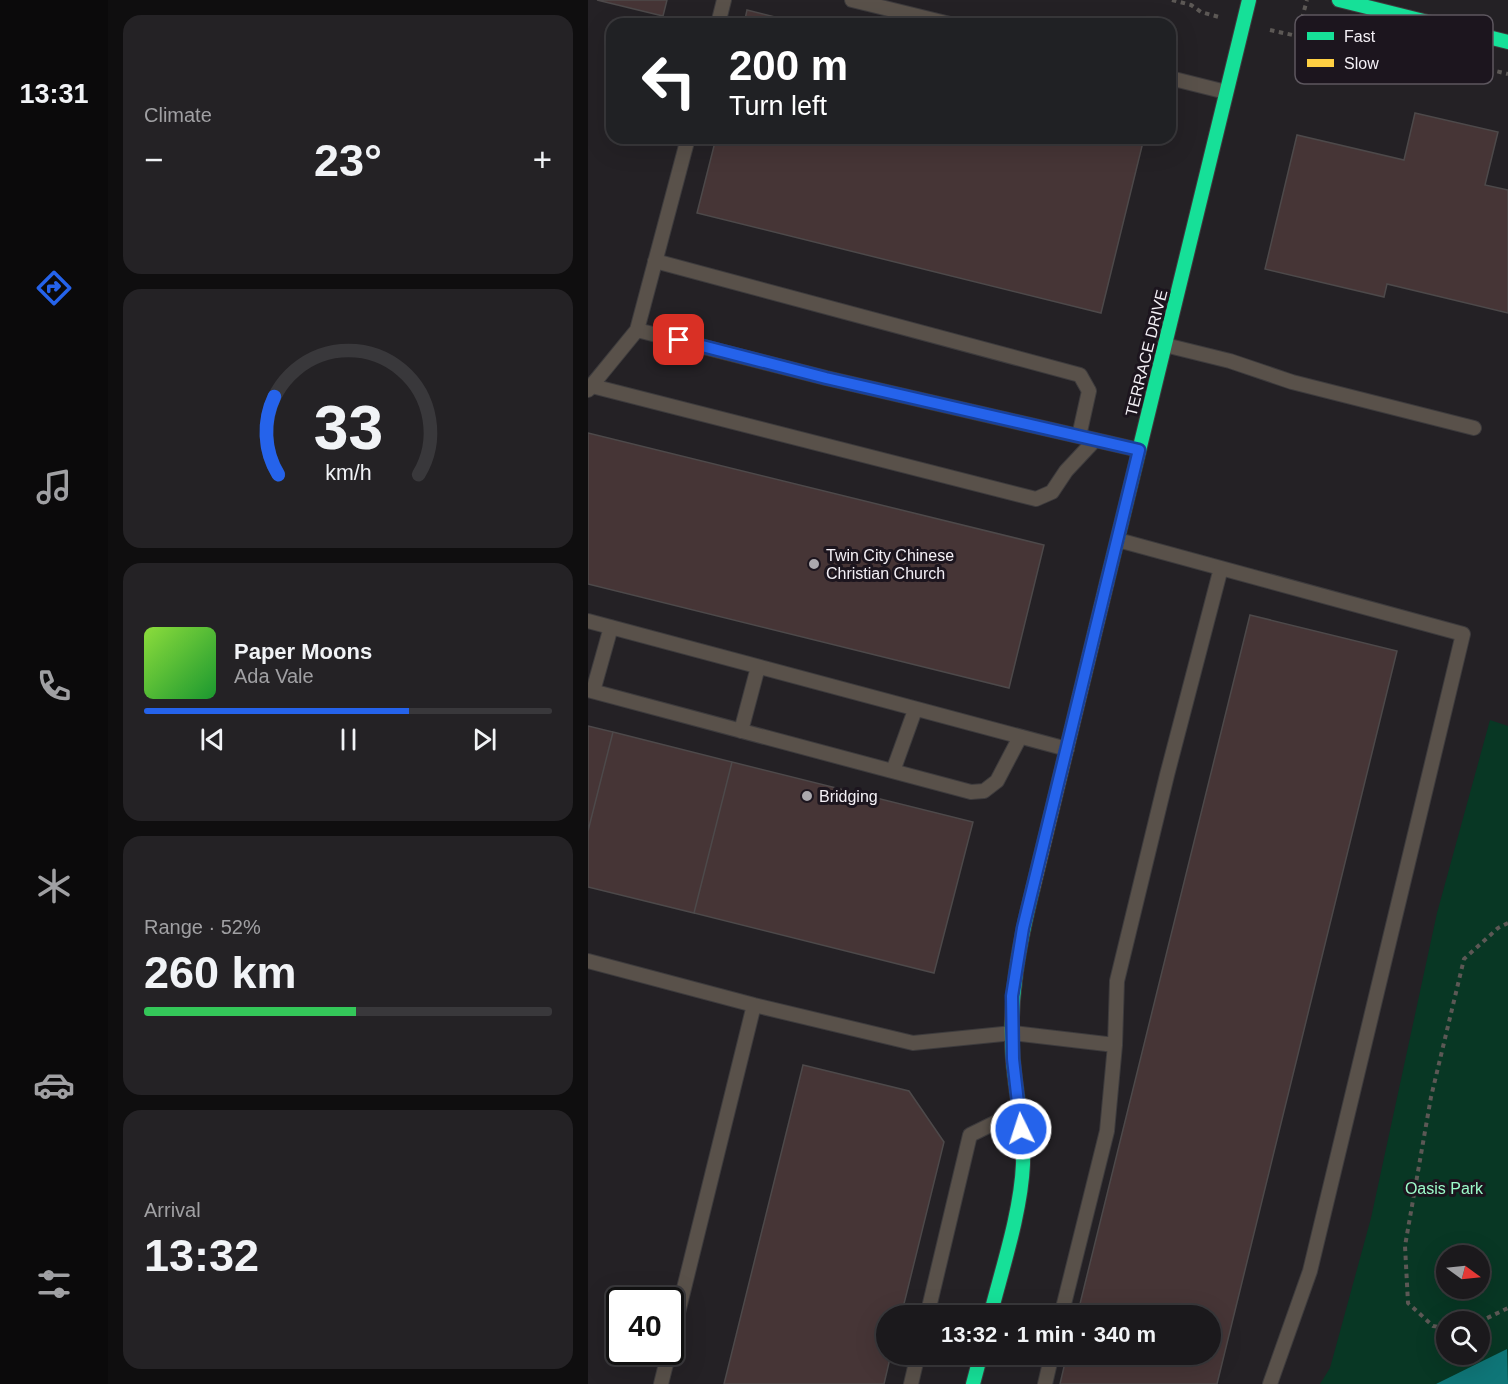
<!DOCTYPE html>
<meta charset="utf-8">
<style>
:root{--surface:#1b191c;--page:#242225;--text:#f1f3f6;--muted:#a0a0a3;--line:#39383b;--accent:#2563eb}
body{margin:0;font-family:Helvetica,sans-serif;background:var(--page);color:var(--text);height:100vh;display:flex;flex-direction:column;font-size:22px;white-space:nowrap}
*{box-sizing:border-box;margin:0}
p{font-size:20px;color:var(--muted)}
.icon{flex:none;width:33px;height:33px;fill:none;stroke:currentColor;stroke-width:2;stroke-linecap:round;stroke-linejoin:round}
.map{position:relative;flex:1;overflow:hidden}
.details{display:flex;flex-direction:column;gap:15px;padding:15px;background:#0f0e0f;width:480px}
.details>*{flex:none}
.hud{position:absolute;left:18px;top:18px;width:570px;height:126px;border-radius:18px;box-shadow:0 6px 24px #0002,0 0 0 2px var(--line);background:#202124;color:#fff;overflow:hidden}
.needle{width:39px;rotate:105deg}
.controls{position:absolute;left:848px;top:1245px;display:grid;gap:12px}
.controls a{display:grid;place-items:center;width:54px;height:54px;border-radius:50%;background:var(--surface);box-shadow:0 6px 24px #0002,0 0 0 2px var(--line);font-size:30px}
.speed{position:absolute;left:18px;top:1287px;display:flex;gap:12px;font-size:30px;font-weight:700;text-align:center}
.speed>*{display:grid;place-content:center;width:78px;height:78px;border-radius:50%;background:var(--surface);box-shadow:0 6px 24px #0002,0 0 0 2px var(--line);line-height:1}
.speed .limit{border:3px solid #111;border-radius:9px;background:#fff;color:#111}
.pin{position:absolute;display:grid;place-items:center;width:51px;height:51px;color:#fff;margin:-26px;border-radius:12px;box-shadow:0 3px 9px #0006}
.me{position:absolute;width:66px;margin:-33px;rotate:356deg;stroke-linejoin:round;filter:drop-shadow(0 0 4px #0008)}
.turn{display:flex;align-items:center;gap:21px;height:126px;padding:0 24px;font-size:27px}
.turn .icon{width:78px;height:78px;stroke-width:2.5}
.turn b{display:block;font-size:42px;line-height:51px}
.big{font-size:45px;font-weight:700;line-height:1.1}
.details .widget{flex:1;display:flex;flex-direction:column;justify-content:center;gap:9px;min-width:0;padding:0 21px;border-radius:18px;background:var(--page)}
.details .dial{align-items:center;gap:0}
.dial svg{height:156px;overflow:visible;fill:none;stroke:var(--line);stroke-width:7;stroke-linecap:round;text-anchor:middle}
.dial text{fill:var(--text);stroke:none}
.song{display:flex;align-items:center;gap:18px}
.cover{width:72px;height:72px;border-radius:9px;background:linear-gradient(135deg,hsl(90 70% 55%),hsl(130 70% 35%))}
.played{height:6px;border-radius:3px;background:linear-gradient(90deg,var(--accent) 65%,var(--line) 65%)}
.keys{display:flex;justify-content:space-around;direction:ltr}
.heat{display:flex;justify-content:space-between;align-items:center;font-size:33px;direction:ltr}
.charge{height:9px;border-radius:4px;background:linear-gradient(90deg,#34c759 52%,var(--line) 0)}
.trip{position:absolute;left:288px;top:1305px;width:345px;height:60px;border-radius:30px;background:var(--surface);box-shadow:0 6px 24px #0002,0 0 0 2px var(--line);font-weight:700;line-height:60px;text-align:center}
main{display:flex;flex:1;min-height:0}
.tabs{display:flex;flex-direction:column;width:108px;justify-content:space-around;align-items:center;background:#0b0a0b;color:var(--muted)}
.tabs .icon{width:42px;height:42px}
.tabs .current{color:var(--accent)}
.tabs b{font-size:27px;color:var(--text)}
.map>svg:first-child{display:block}
.green{fill:#083724;fill-rule:evenodd}
.water{fill:#0f7678}
.building{fill:#463536;stroke:#4d494a;stroke-width:1.5}
.lines{fill:none;stroke-linecap:round;stroke-linejoin:round}
.lane-casing{stroke:#3d3b3d;stroke-width:16}
.fast-casing{stroke:#3d3b3d;stroke-width:16}
.slow-casing{stroke:#3d3b3d;stroke-width:16}
.path{stroke:#5c5855;stroke-width:4;stroke-dasharray:4.5 4.5;stroke-linecap:butt}
.lane{stroke:#59514a;stroke-width:14}
.fast{stroke:#16e098;stroke-width:14}
.slow{stroke:#ffcf43;stroke-width:14}
.route-casing{stroke:#184099;stroke-width:15}
.route{stroke:#2563eb;stroke-width:10}
.poi-dot{fill:#aba8ad;stroke:#1c151e;stroke-width:2}
.labels{text-anchor:middle;stroke-width:6;stroke-linejoin:round;paint-order:stroke}
.street-label{font-size:16px;fill:#f4f0f6;stroke:#1c151e}
.poi-label{font-size:16px;fill:#f4f0f6;stroke:#1c151e;text-anchor:start}
.park-label{font-size:16px;fill:#9dfbca;stroke:#1c151e}
.key{fill:#1c151e;stroke:#5d575f;stroke-width:1.5}
.key-label{font-size:16px;fill:#f4f0f6}
</style>
<main>
<nav class="tabs">
<b>13:31</b>
<svg class="icon current" aria-label="directions" viewBox="0 0 24 24"><path d="M12 3l9 9-9 9-9-9zM9 14v-3h6M13 9l2 2-2 2"/></svg>
<svg class="icon" aria-label="music" viewBox="0 0 24 24"><path d="M9 18V5l10-2v13"/><circle cx="6" cy="18" r="3"/><circle cx="16" cy="16" r="3"/></svg>
<svg class="icon" aria-label="phone" viewBox="0 0 24 24"><path d="M5 4h4l2 5-3 2q2 4 5 5l2-3 5 2v4C11 20 4 13 5 4z"/></svg>
<svg class="icon" aria-label="climate" viewBox="0 0 24 24"><path d="M12 3v18M4 7l16 10M4 17L20 7"/></svg>
<svg class="icon" aria-label="car" viewBox="0 0 24 24"><path d="M5 17H2v-5l4-1 3-4h7l3 4 3 1v5h-3M9 17h6M6 11h13"/><circle cx="7" cy="17" r="2"/><circle cx="17" cy="17" r="2"/></svg>
<svg class="icon" aria-label="filters" viewBox="0 0 24 24"><path d="M4 7h16M4 17h16"/><circle cx="9" cy="7" r="2"/><circle cx="15" cy="17" r="2"/></svg>
</nav>
<section class="details">
<div class="widget"><p>Climate</p>
<div class="heat"><a>−</a><b class="big">23°</b><a>+</a></div>
</div>
<div class="widget dial"><svg viewBox="0 0 100 80">
<path d="M14 69A42 42 0 1 1 86 69"/>
<path d="M14 69A42 42 0 0 1 12 29" stroke="#2563eb"/>
<text x="50" y="56" font-size="32" font-weight="700">33</text>
<text x="50" y="72" font-size="11">km/h</text>
</svg></div>
<div class="widget">
<div class="song"><i class="cover"></i><div><b>Paper Moons</b><p>Ada Vale</p></div></div>
<div class="played"></div>
<div class="keys"><svg class="icon" aria-label="previous" viewBox="0 0 24 24"><path d="M18 5L8 12l10 7zM5 5v14"/></svg><svg class="icon" aria-label="pause" viewBox="0 0 24 24"><path d="M8 5v14M16 5v14"/></svg><svg class="icon" aria-label="next" viewBox="0 0 24 24"><path d="M6 5l10 7-10 7zM19 5v14"/></svg></div>
</div>
<div class="widget"><p>Range · 52%</p><b class="big">260 km</b><div class="charge"></div></div>
<div class="widget"><p>Arrival</p><b class="big">13:32</b></div>
</section>
<div class="map">
<svg width="920" height="1384" viewBox="0 0 920 1384">
<rect width="100%" height="100%" fill="#242125"/>
<!-- green -->
<path class="green" d="M902,720L920,726V1384H732L742,1368L783,1218L849,913ZM858,1256H891V1288H858ZM858,1322H891V1354H858Z"/>
<!-- water -->
<path class="water" d="M919,1349L920,1384H848Z"/>
<!-- building -->
<path class="building" d="M9,0H79L75,16Z
M159,10L215,24H156Z
M827,113L910,132L897,185L920,190V313L799,284L796,297L677,269L709,135L816,160Z
M128,138H556L513,313L109,213Z
M0,433L456,545L421,688L0,584Z
M662,615L809,651L629,1384H472L479,1354H622V1316H489Z
M0,726L25,732L0,831Z
M25,732L144,762L106,913L0,887V831Z
M144,762L385,822L346,973L106,913Z
M215,1065L321,1091L356,1142L313,1316H298V1354H303L296,1384H136Z"/>
<g class="lines">
<defs>
<path id="lane" d="M264,0L362,24
M130,24L136,0
M582,78L638,92
M100,138L49,330L238,378L551,450
M67,261L492,375L501,391L491,436
M577,345L642,361L704,382L886,428
M4,386L448,499L464,492L478,471L507,440
M0,390L49,330
M530,540L875,634L722,1271L682,1384
M0,621L479,749
M0,690L383,792L396,791L409,781L432,737
M5,691L23,627
M153,731L170,667
M305,771L327,710
M0,961L166,1005L325,1043L425,1033L527,1045
M339,1316L382,1135L433,1110
M473,1316L519,1131L527,1045L529,981L579,775L633,568
M82,1345L166,1005
M73,1384L81,1352
M323,1384L330,1354
M457,1384L464,1354"/>
<path id="fast" d="M751,0L920,42
M519,582L661,0
M402,1316C414,1269 433,1212 435,1164C436,1129 428,1095 425,1060C420,1001 431,944 445,888
M385,1384L393,1354"/>
<path id="slow" d="M445,888L519,582"/>
</defs>
<!-- lane casing -->
<use href="#lane" class="lane-casing"/>
<!-- fast casing -->
<use href="#fast" class="fast-casing"/>
<!-- slow casing -->
<use href="#slow" class="slow-casing"/>
<!-- path -->
<path class="path" d="M584,0L603,5L613,12L631,17
M682,30L709,36L734,29L920,74
M709,36L719,0
M891,1322L920,1308
M858,1328L845,1326L820,1303L817,1246L843,1097L876,959L910,928L920,923"/>
<!-- lane -->
<use href="#lane" class="lane"/>
<!-- fast -->
<use href="#fast" class="fast"/>
<!-- slow -->
<use href="#slow" class="slow"/>
</g>
<g class="lines">
<defs>
<path id="route" d="M91,340L238,378L551,450L435,928L424,996L425,1059L433,1129"/>
</defs>
<!-- route casing -->
<use href="#route" class="route-casing"/>
<!-- route -->
<use href="#route" class="route"/>
</g>
<!-- markers -->
<g class="poi-dot">
<circle cx="226" cy="564" r="6"/>
<circle cx="219" cy="796" r="6"/>
</g>
<g class="labels">
<!-- street labels -->
<g class="street-label">
<text transform="translate(558 353) rotate(-76)" y="6">TERRACE DRIVE</text>
</g>
<!-- poi labels -->
<g class="poi-label">
<text x="238" y="561">Twin City Chinese<tspan x="238" dy="18">Christian Church</tspan></text>
<text x="231" y="802">Bridging</text>
</g>
<!-- park labels -->
<g class="park-label">
<text x="856" y="1194">Oasis Park</text>
</g>
</g>
<!-- legend -->
<rect x="707" y="15" width="198" height="69" rx="9" class="key"/>
<rect x="719" y="32" width="27" height="8" fill="#16e098"/>
<rect x="719" y="59" width="27" height="8" fill="#ffcf43"/>
<g class="key-label">
<text x="756" y="42">Fast</text>
<text x="756" y="69">Slow</text>
</g>
</svg>
<div class="controls">
<a><svg class="needle" viewBox="-14 -14 28 28"><path d="M0-13l5 13h-10z" fill="#e53935"/><path d="M0 13l5-13h-10z" fill="#a0a0a3"/></svg></a>
<a><svg class="icon" aria-label="search" viewBox="0 0 24 24"><circle cx="10" cy="10" r="6"/><path d="M15 15l6 6"/></svg></a>
</div>
<div class="speed"><div class="limit">40</div></div>
<div class="pin" style="left:91px;top:340px;background:#d93025"><svg class="icon" aria-label="arrive" viewBox="0 0 24 24"><path d="M6 21V4h12l-3 4 3 4H6"/></svg></div>
<svg class="me" style="left:433px;top:1129px" viewBox="-20 -20 40 40"><circle r="17" fill="#2563eb" stroke="#fff" stroke-width="3"/><path d="M0-11L8 9 0 5-8 9z" fill="#fff"/></svg>
<div class="trip">13:32 · 1 min · 340 m</div>
<div class="hud">
<div class="turn"><svg class="icon" aria-label="left" viewBox="0 0 24 24"><path d="M17 20v-9H6M10 6l-5 5 5 5"/></svg><div><b>200 m</b>Turn left</div></div>
</div>
</div>
</main>
